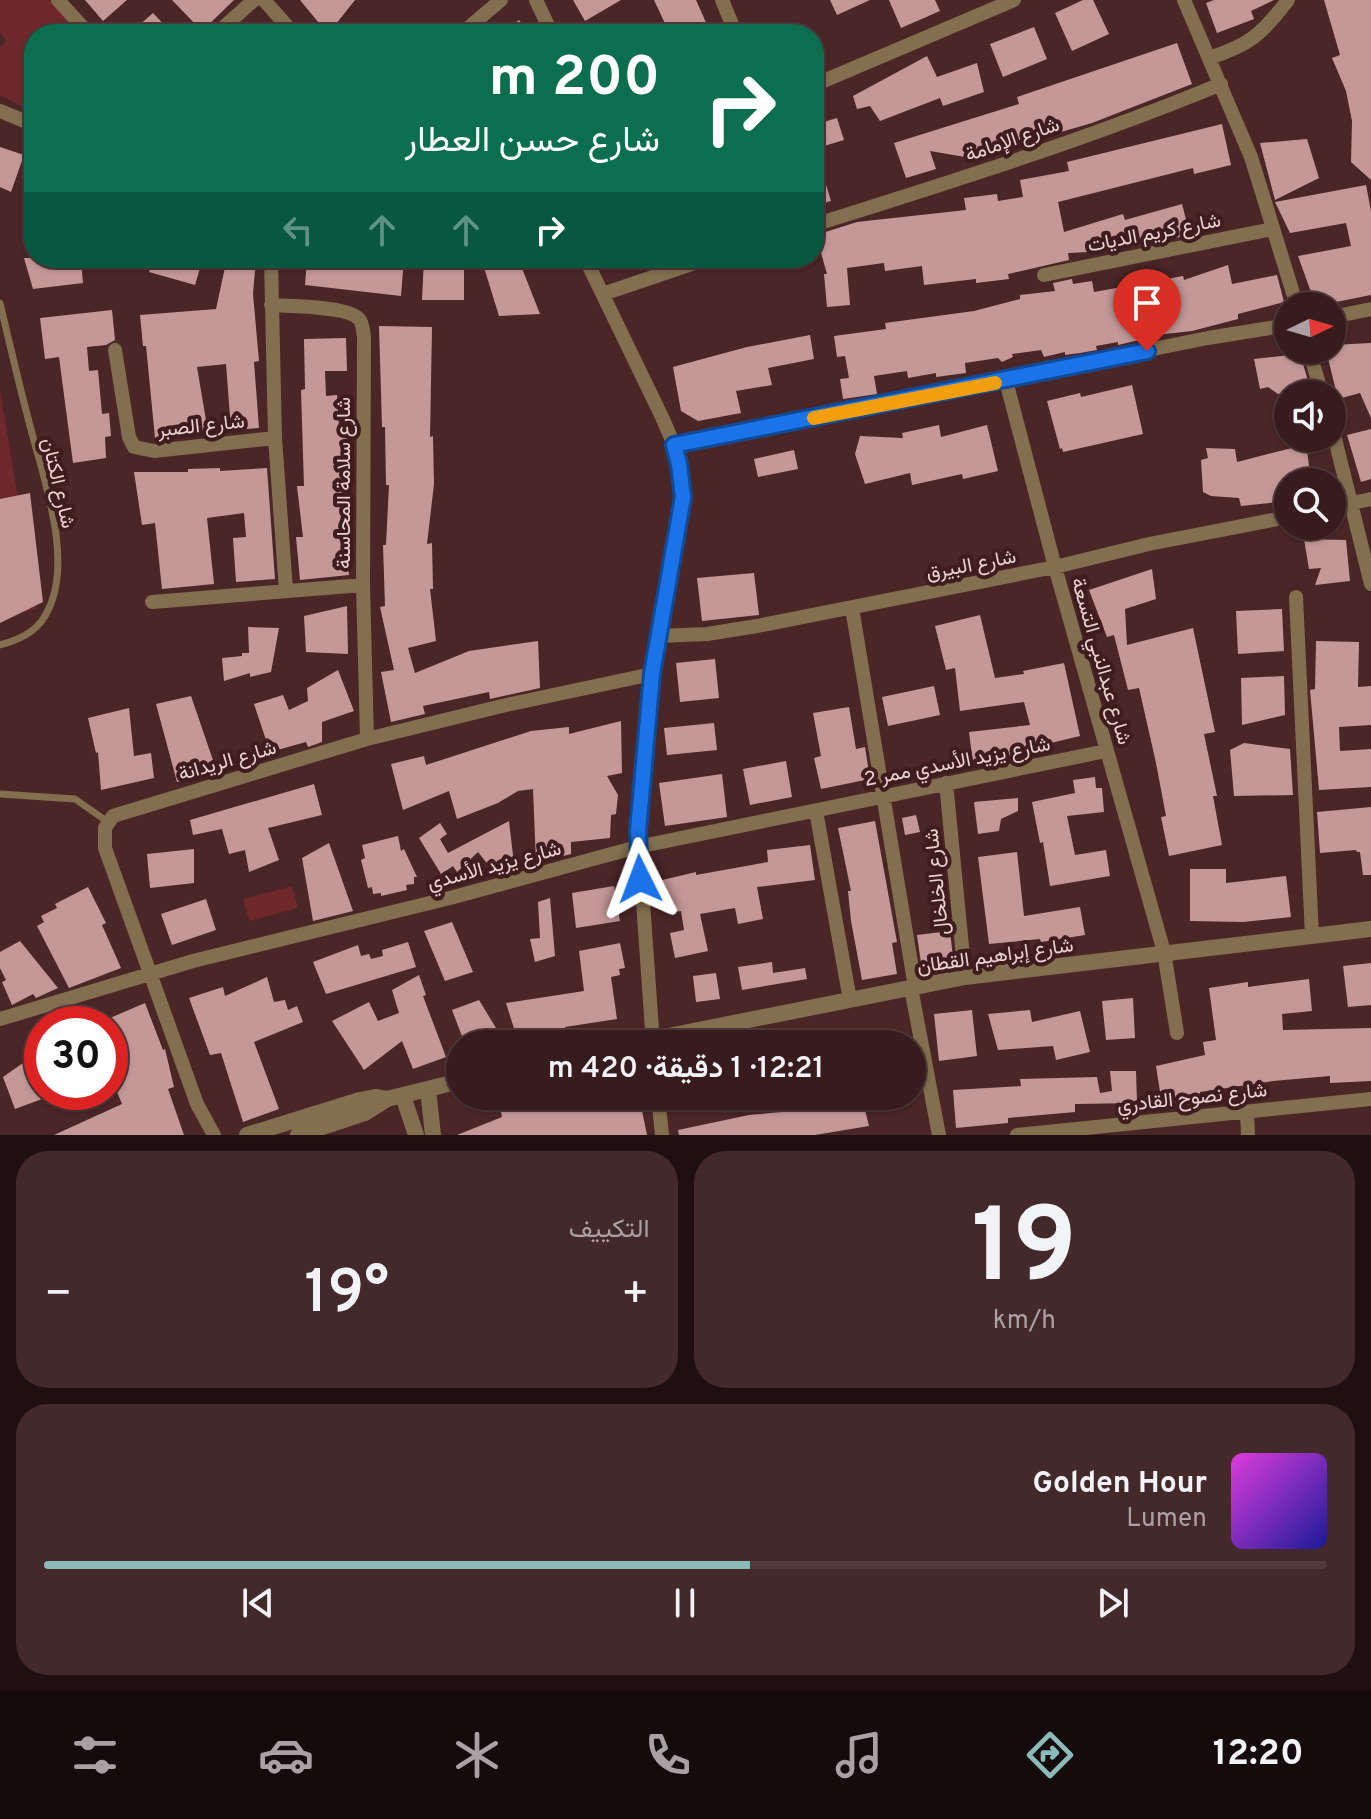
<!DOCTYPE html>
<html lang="ar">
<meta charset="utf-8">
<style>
:root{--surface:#381c1d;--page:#43292a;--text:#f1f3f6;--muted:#aba1a4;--line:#523a3b;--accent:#8bbbb9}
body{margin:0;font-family:Overpass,Vazirmatn,sans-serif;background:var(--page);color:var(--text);direction:rtl;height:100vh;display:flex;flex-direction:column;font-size:30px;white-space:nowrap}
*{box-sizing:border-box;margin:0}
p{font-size:26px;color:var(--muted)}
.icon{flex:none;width:44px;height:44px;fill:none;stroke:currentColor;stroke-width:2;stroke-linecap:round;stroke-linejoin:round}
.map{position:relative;height:1135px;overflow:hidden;direction:ltr}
.sheet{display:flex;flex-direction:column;gap:16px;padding:16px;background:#1f0f10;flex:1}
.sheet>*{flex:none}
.hud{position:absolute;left:24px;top:24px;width:800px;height:244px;border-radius:32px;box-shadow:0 2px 6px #0004,0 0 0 2px var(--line);direction:rtl;background:#0b6e4f;color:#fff;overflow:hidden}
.needle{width:52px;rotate:85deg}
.controls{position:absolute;left:1274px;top:292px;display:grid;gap:16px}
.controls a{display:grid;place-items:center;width:72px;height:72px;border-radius:50%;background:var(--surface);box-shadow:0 2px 6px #0004,0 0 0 2px var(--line);font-size:40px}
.speed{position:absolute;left:24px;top:1006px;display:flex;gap:16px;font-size:40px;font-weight:700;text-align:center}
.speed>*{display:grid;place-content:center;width:104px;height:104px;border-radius:50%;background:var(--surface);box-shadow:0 2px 6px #0004,0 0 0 2px var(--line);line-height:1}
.speed .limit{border:12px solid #d22;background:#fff;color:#111}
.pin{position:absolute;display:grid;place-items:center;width:68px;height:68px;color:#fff;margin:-82px -34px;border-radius:50% 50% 50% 0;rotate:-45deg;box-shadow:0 0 8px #0007}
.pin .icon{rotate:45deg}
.me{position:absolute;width:88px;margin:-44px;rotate:357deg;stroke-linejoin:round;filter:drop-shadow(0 0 6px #0008)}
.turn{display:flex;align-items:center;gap:28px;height:168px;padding:0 32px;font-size:36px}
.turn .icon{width:104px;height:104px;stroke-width:2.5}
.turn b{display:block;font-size:56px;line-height:68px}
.lanes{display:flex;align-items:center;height:76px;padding:0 32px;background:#0003;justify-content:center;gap:40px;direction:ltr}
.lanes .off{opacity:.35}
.big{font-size:60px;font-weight:600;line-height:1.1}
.sheet .widget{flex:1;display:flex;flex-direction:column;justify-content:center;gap:12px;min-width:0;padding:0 28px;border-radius:32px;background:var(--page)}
.sheet .dial{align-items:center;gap:0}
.dial b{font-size:104px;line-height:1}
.song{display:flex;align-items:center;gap:24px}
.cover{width:96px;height:96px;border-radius:12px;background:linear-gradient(135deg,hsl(300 70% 55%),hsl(240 70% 35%))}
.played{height:8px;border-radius:4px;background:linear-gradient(90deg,var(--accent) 55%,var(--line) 55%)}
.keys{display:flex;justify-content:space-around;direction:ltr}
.heat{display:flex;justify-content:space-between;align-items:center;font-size:44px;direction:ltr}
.sheet .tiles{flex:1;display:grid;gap:16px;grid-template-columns:1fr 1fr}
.widget:last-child{grid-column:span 2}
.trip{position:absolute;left:446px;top:1030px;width:480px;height:80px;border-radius:40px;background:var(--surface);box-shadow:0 2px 6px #0004,0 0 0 2px var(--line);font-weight:600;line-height:80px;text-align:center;direction:rtl}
.menu{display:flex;height:128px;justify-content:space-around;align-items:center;background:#160b0c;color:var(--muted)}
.menu .icon{width:56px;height:56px}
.menu .selected{color:var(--accent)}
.menu b{font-size:36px;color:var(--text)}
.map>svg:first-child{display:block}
.green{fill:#6f282c}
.building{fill:#c59898}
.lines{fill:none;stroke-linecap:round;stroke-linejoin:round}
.service{stroke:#836f4f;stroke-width:7}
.minor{stroke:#836f4f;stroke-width:14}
.tertiary{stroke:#836f4f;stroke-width:16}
.route-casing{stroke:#114b97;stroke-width:20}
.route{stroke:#1a73e8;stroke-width:14}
.slow{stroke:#f59e0b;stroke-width:14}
.labels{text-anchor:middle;stroke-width:8;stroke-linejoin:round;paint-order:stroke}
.street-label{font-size:20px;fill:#ead2d1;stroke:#3f1c1d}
</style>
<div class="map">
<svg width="1371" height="1135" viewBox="0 0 1371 1135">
<rect width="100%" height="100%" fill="#4a2627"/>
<!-- green -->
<path class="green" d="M0,0H52L83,34H34V98L24,107L0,95V48L6,41L0,33Z
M0,389L36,609L0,618Z
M292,886L298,908L249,921L243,899Z"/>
<!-- building -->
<path class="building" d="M85,0H127L103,21Z
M172,0H234L202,31Z
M300,0H355L328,34Z
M573,0H621L585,21Z
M654,0H696L711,34H670Z
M830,0H870L837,15Z
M889,0H935L940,11L901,28Z
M1083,0H1093L1109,34L1072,51L1055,13Z
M1214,0H1274L1251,11L1254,19L1217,33L1206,3Z
M1324,0H1371V180L1351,162L1352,121L1346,91L1332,58L1340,55Z
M153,13L173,34H129Z
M519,20L531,34H503Z
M1034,27L1047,59L1003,77L990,44Z
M1177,43L1192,84L1092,123L1030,141L1029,137L965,157L930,151L936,169L906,178L894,143L1019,104L1017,97Z
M927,56L937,77L977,63L984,92L943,106L940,98L880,121L870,106L857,109L853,96Z
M837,118L844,140L814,149V125Z
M1222,124L1231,165L1194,174L1193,168L1058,202L1064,232L1123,214L1125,220L1182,204L1190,235L1111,251L1068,253L1069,260L1008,274L1009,279L976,283V279L924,285L922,266L885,271L884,263L847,268L850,305L827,307L824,274H827L816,235L857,222L966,210L964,198L997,194L998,201L1023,197L1020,180L1069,171L1067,162Z
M1307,139L1319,178L1275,200L1260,143Z
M0,147L24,155L11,192L0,187Z
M817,155L831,201L814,206V156Z
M1366,185L1371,211V295L1316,306L1298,256L1351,246L1346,223L1290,233L1275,202Z
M24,258H81L83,283L33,289Z
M154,258H203L195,285L149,272Z
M227,258H256L253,294L259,361L254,362L259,428L231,430L226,364L197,367L208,432L155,438L146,346H143L140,315L216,309Z
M307,258H404L401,296L305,285Z
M424,258H464V300H422Z
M487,258H518L540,314L499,316L482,261Z
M1228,265L1232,284L1277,275L1284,302L1238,314V319L1192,331L1147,336L1148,338L1118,345V342L1096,346L1097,350L1080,353L1065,355V352L1044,357L1041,350L1012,354L1013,357L1002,362L998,358L965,363L966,373L936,377V373L908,378L907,371L874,376L877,394L843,399L840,379L849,378L845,356L837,357L834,336L886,329L885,323L974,311L1020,299V295L1055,291L1053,283L1072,279L1073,284L1092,281L1094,292L1183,276L1184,280Z
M112,310L115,340L106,345L87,347L89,371L98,370L102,414L109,413L111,436L105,437L106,458L73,463L59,357L45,359L40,318Z
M379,326L432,327L430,437L433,436L434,484L427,544L432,543L433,589H430L436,641L408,648L415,673L469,651L538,641L540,688L490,699L489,692L423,706L425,714L391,722L381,672L394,670L380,607L385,606L383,545H386L389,485H386L385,427H382Z
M810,335L814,359L768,368L772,385L736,391L741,413L698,421L681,411L673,367L747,347Z
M346,338L347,371H325L326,396L337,395L339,428H347L349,469H345L351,518L343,519L349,575L300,580L296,537H303L297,486H304L301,390L305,389L304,339Z
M1371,343V418L1360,393L1338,399L1326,350H1332V345Z
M1300,354L1309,384L1298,387V391L1278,394L1268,387L1260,389L1254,359Z
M1132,385L1143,434L1063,452L1062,448L1060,449L1047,401L1080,393L1081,397Z
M939,425L941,437L987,425L998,471L963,479L962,474L912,485L910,473L865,484L855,454L860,436L903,438L902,433Z
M1371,429V479L1361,482L1347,435Z
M1296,447L1307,450L1311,482H1288V497L1280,498V502L1241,506L1239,498L1211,496L1203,492L1201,460L1208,458L1206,448L1235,449L1237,462Z
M794,450L798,469L758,477L754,459Z
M220,468V471L267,468L275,579L236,582L233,538L246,537L244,513L207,518L214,584L162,589L155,523L142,525L134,472H188V469Z
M30,493L43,602L0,623V499Z
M1304,539L1346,540L1350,581L1315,585L1321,568L1309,569Z
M1152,569L1156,599L1125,609L1127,645L1193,628L1215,732L1204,734L1217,796H1213L1222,845L1169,856L1161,817L1166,816L1156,763L1139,688L1128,690L1114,635L1107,637L1089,590Z
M754,573L759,615L702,621L697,578Z
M347,606L348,654L306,652L304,616Z
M1282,609L1284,651L1238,654L1236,611Z
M980,615L995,678L1024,674L1023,671L1064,663L1080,736L1017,751L1018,757L973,763L969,732L1030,725L1024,702L960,711L955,668L946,670L935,626Z
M248,627L279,628L271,672L250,677V673L224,681L222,658L242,656V653H249Z
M1316,641L1359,642L1358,687L1371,686V725L1339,727L1340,751L1371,749V787L1319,790L1310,690L1315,689Z
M715,659L719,698L680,702L676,663Z
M338,670L354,711L322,722V742L308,747L306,742L270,752L254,704L283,695L289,710L308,701L307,688Z
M1284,676L1285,715L1242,725L1241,678Z
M934,686L940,715L888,726L882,697Z
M191,696L216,769L177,782L156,704Z
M849,707L856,749L865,747L870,779L821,789L814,758L821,756L813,713Z
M129,708L134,756L151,753L154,778L101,790L98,752L96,753L88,718Z
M621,721L622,773L607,776L618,795L616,814L611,815L610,838L571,842V854L536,863L533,789L518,791L498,803L457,819L449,791L403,810L391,764L424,756L426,765L531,731L569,727V734Z
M714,723L717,750L667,755L664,728Z
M1244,743L1290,749L1293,795L1234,796L1230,750Z
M786,761L792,797L750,805L743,769Z
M722,774L727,817L665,826L659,783Z
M1095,777L1096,788H1102L1104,812L1067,816L1075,855L1106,850L1110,876L1050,886L1043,842L1040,843L1032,802L1075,793L1073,780Z
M314,784L322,815L268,828L279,860L249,872L245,850L229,854L222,829L193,835L190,820Z
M1018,798V811L1001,819L999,831L978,834L974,802Z
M1371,807V875H1363L1360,852H1357L1356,850L1320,853L1317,812Z
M916,815L920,832L905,835L902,818Z
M509,821L514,864L494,872L478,852L457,872L453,866L441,874L419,838L440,823L447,834L440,839L448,853Z
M875,821L897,942L892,943L897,974L862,980L851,921L848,891H851L838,828Z
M398,836L401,851L404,849L417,877H414V884L406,885L407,890L381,896V893L373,894L372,887L368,888L361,860L365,858L362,845Z
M329,843L353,911L313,921L302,858Z
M810,845L815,880L757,887L763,919L738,924L735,908L700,914L708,951L675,958L670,933L684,930L681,911L666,913L658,881L696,872V875L768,862L767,850Z
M194,849V883L150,888L147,854Z
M1017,852L1024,916L1080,907L1085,935L1041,942L1040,939L989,944L978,857Z
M1190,869H1226V883L1286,876L1291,917L1243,922L1190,921Z
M614,886L620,921L576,928L572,893Z
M88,887L106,923L102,925L121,968L69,988L37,926L44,922L41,916L57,908L55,904Z
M550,898L555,956L535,962L530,939L540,938L538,902Z
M206,899L216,930L172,945L161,914Z
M452,922L473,972L445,981L424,931Z
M950,931L954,966L922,970L917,935Z
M20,941L58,988L36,998L33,994L12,1005L2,982L6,980L0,968V952Z
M408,942L416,967L326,994L313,962L358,945L361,956L369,954L371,959L383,956L382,950Z
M620,943L625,968L619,969L620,975L611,977L617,1019L565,1027L566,1031L517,1038L506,1003L584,991L579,951Z
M772,962L773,973L805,968L807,979L742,990L738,967Z
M1371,963V1005L1348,1007L1343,966Z
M716,973L720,999L696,1002L693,976Z
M419,975L426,995L423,996L446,1057L413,1069L402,1041L364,1070L332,1021L369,1002L378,1021L399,1013L392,990Z
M267,977L274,1002L285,1000L288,1010L297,1006L303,1022L254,1042L279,1109L243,1122L221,1053L210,1055L189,998L223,987L225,996Z
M1309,979L1312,1011L1282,1014L1283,1030L1371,1028V1081L1330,1083V1076L1273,1081L1200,1092L1202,1104L1162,1105L1156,1066L1205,1055L1203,1042L1216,1040L1209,988L1248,982V987Z
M1133,998L1135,1038L1106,1040L1102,1001Z
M479,1000L504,1041L497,1044H465L452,1010Z
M145,1003L163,1050L165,1049L174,1087L168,1089L184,1135H54L122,1104L110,1075V1018Z
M972,1010L977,1056L939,1061L934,1014Z
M1030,1010L1032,1022L1080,1011L1090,1052L1056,1060L1053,1046L998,1050L988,1014Z
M33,1056L42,1080V1099L15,1109L3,1077Z
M1110,1071H1136L1137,1103L1075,1104V1112L1008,1118V1123L956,1128L953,1090L1021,1086L1020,1079L1097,1077L1100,1093L1112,1091Z
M592,1096H639L647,1135H457L502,1117L501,1112L536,1104L538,1111Z
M863,1102L869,1126L815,1135H679L678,1130L749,1115L816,1109L815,1103Z"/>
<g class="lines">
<!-- service -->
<path class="service" d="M0,303C9,341 18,380 28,418C41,472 77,563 45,616C35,633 18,640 0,645
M0,794L75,799L108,822"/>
<!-- minor -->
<path class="minor" d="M58,0L89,34
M264,0L294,34
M536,0L552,34
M722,0L736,34
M1184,0L1251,157L1297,306
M216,34L254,0
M461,34L501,0
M1209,58C1250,45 1262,34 1288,0
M814,85L1014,0
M0,111L34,125
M814,225C950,182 1089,139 1221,84
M271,258L275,438L286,590
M585,258L662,417L674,445L682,480L680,520L652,674L638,831L653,1044
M1044,275L1272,229
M603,294L709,258
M271,305C289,306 349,306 359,319C363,323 363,332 364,337L363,585L367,739
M1332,317L1371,309
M115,350L129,437L134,447L154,451L275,438
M1309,350L1322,394
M1006,381L1055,567L1164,952L1177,1033
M1332,427L1371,584
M674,445L1208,338L1288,325
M1332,507L1371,499
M1296,597L1312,936
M152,602L363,585
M852,608L915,987
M659,636L707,634L757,626L1055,567L1149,544L1288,517
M946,783L965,977
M816,811L850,1000
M911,988L939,1135
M0,1019L193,961L450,898L637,847L1106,751
M658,1096L662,1135
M1247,1111L1248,1135
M214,1135L197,1104L105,848V828L113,816L367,739L506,705L652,674
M1017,1135L1371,1099"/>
<!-- tertiary -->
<path class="tertiary" d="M628,1044L965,977L1371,929
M428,1089L433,1135
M403,1096L416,1135
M247,1135L360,1100L375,1097L387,1099L460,1081
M298,1135L365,1113L387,1099"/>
</g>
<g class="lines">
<defs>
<path id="route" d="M640,879L638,831L652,674L683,497L679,464L674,445L1147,351"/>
</defs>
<!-- route casing -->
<use href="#route" class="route-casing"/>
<!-- route -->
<use href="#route" class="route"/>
<!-- slow -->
<path class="slow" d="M814,418L995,383"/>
</g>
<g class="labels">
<!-- street labels -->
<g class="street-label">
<text transform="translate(1012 139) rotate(-19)" y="7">شارع الإمامة</text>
<text transform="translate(1154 232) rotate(-11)" y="7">شارع كريم الديات</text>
<text transform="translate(201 425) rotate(-6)" y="7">شارع الصبر</text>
<text transform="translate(59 483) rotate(77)" y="7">شارع الكتان</text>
<text transform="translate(343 483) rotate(-90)" y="7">شارع سلامة المحاسنة</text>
<text transform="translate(971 564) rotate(-11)" y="7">شارع البيرق</text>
<text transform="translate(1102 661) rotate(74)" y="7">شارع عبدالنبي التسعة</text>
<text transform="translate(227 760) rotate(-16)" y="7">شارع الريدانة</text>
<text transform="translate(957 761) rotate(-11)" y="7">شارع يزيد الأسدي ممر 2</text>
<text transform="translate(494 865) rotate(-15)" y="7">شارع يزيد الأسدي</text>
<text transform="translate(936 882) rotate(-96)" y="7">شارع الخلخال</text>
<text transform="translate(995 955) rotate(-8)" y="7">شارع إبراهيم القطان</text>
<text transform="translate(1192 1097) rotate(-6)" y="7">شارع نصوح القادري</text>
</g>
</g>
</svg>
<div class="controls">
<a><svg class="needle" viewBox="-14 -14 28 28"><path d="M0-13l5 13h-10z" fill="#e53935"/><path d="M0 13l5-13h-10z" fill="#aba1a4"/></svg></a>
<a><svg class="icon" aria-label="sound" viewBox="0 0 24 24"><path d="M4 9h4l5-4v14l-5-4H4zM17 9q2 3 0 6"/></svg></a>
<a><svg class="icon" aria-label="search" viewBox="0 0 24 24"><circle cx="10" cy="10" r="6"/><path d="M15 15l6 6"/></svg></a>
</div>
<div class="speed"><div class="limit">30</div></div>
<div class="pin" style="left:1147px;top:351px;background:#d93025"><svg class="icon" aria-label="arrive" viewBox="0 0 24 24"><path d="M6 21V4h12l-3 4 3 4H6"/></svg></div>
<svg class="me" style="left:640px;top:879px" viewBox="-20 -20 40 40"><path d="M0-17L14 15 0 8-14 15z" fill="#1a73e8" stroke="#fff" stroke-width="4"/></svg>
<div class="trip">12:21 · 1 دقيقة · 420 m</div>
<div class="hud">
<div class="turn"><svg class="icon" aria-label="right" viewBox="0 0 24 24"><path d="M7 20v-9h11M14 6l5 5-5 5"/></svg><div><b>200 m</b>شارع حسن العطار</div></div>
<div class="lanes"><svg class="icon off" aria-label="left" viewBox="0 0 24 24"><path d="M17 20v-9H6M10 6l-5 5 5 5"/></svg><svg class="icon off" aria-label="ahead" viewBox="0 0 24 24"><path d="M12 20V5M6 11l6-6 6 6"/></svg><svg class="icon off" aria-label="ahead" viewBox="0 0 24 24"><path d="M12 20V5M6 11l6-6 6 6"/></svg><svg class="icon" aria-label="right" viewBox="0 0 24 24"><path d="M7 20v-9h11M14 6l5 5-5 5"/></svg></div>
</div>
</div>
<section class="sheet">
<div class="tiles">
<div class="widget dial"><b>19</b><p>km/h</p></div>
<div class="widget"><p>التكييف</p>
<div class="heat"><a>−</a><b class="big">19°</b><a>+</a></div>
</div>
<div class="widget">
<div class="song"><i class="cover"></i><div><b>Golden Hour</b><p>Lumen</p></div></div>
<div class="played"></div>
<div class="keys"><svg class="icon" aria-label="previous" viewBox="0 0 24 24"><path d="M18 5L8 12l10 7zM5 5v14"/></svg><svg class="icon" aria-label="pause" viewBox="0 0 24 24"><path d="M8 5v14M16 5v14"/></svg><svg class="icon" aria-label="next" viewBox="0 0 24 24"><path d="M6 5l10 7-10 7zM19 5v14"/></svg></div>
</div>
</div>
</section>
<nav class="menu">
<b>12:20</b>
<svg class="icon selected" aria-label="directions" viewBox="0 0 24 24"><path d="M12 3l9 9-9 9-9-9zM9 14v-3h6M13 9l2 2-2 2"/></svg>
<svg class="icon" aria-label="music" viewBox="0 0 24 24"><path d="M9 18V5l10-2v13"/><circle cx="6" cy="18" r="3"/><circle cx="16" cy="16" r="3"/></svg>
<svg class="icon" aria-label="phone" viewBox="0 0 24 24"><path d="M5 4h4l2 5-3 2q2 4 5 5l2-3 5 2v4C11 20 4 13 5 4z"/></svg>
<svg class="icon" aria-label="climate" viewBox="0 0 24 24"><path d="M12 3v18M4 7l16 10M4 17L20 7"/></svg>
<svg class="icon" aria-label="car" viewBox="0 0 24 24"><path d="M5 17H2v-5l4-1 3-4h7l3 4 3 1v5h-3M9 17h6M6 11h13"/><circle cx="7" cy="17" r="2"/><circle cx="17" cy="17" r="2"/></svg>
<svg class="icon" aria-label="filters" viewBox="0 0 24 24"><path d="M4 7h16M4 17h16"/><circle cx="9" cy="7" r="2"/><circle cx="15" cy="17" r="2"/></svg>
</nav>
